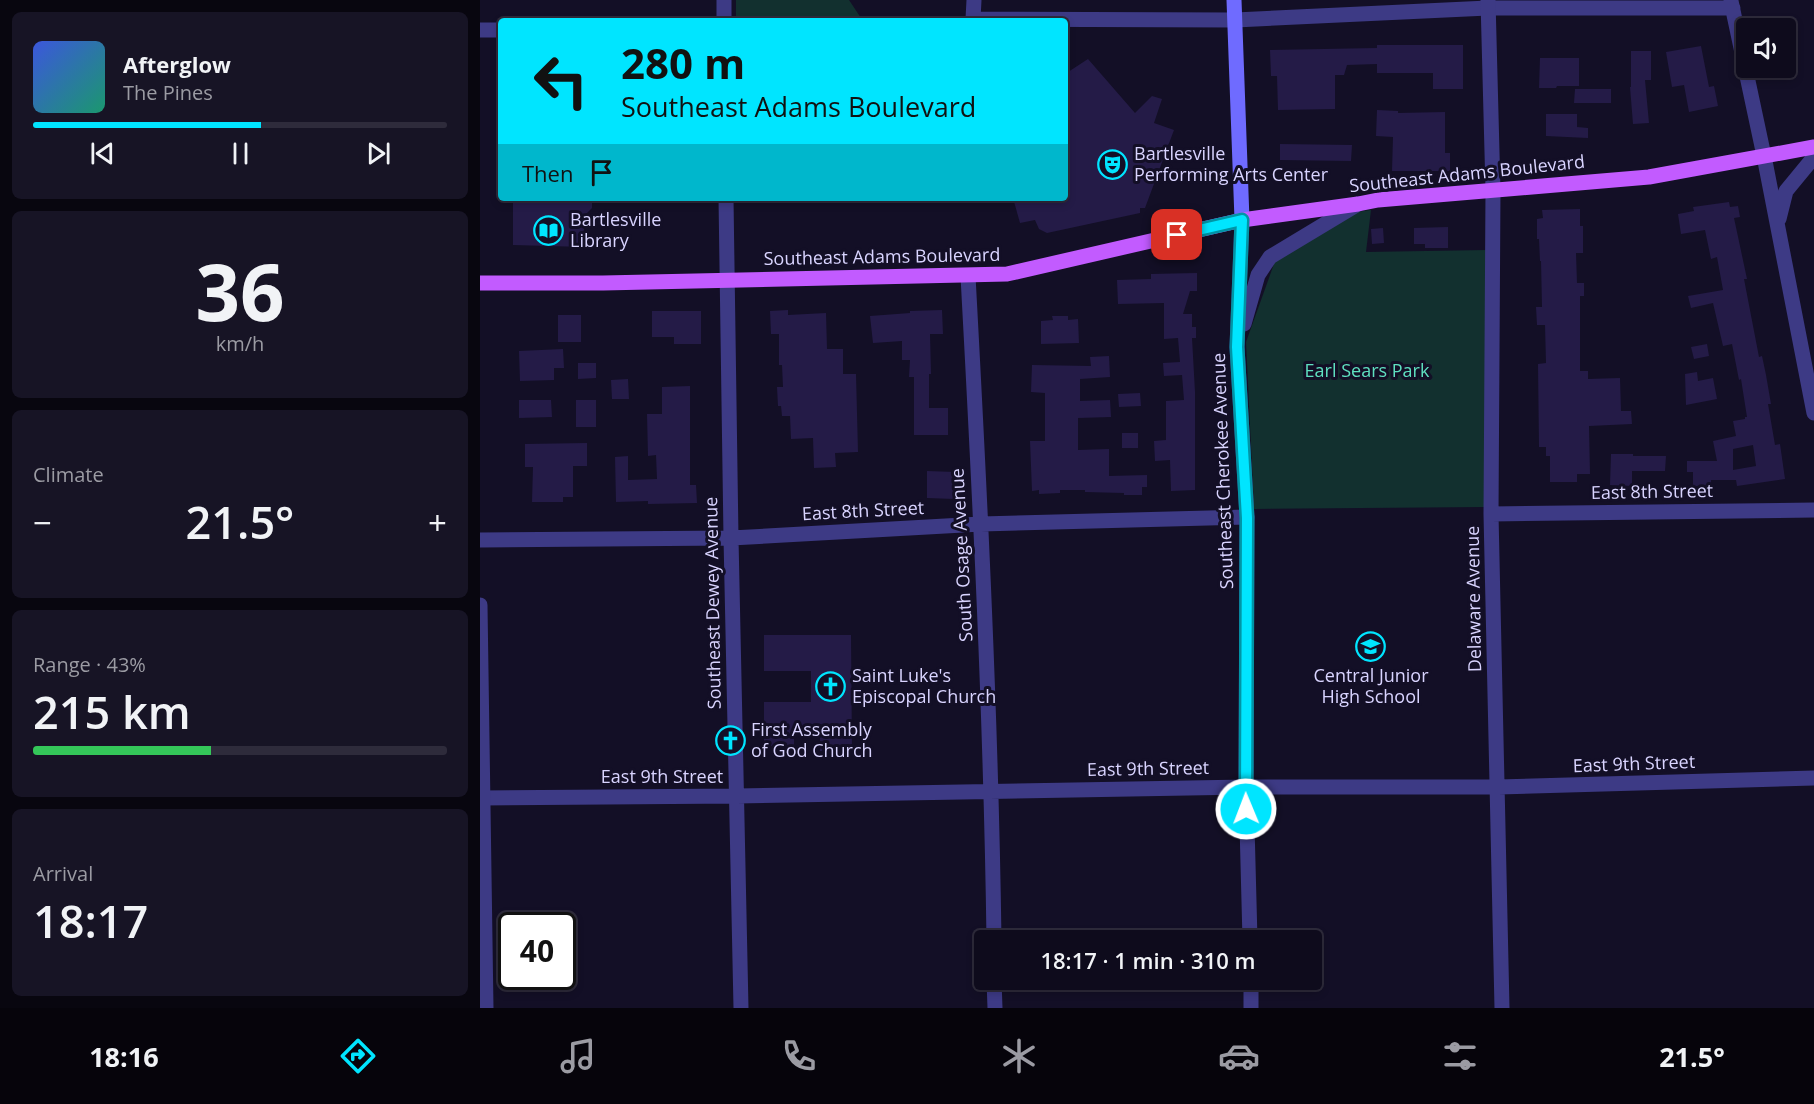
<!DOCTYPE html>
<meta charset="utf-8">
<style>
:root{--surface:#0e0b1c;--page:#171425;--text:#f1f3f6;--muted:#9b9ba3;--line:#2e2b3b;--accent:#00e5ff}
body{margin:0;font-family:"Open Sans",sans-serif;background:var(--page);color:var(--text);height:100vh;display:flex;flex-direction:column;font-size:22px;white-space:nowrap}
*{box-sizing:border-box;margin:0}
p{font-size:20px;color:var(--muted)}
.icon{flex:none;width:33px;height:33px;fill:none;stroke:currentColor;stroke-width:2;stroke-linecap:round;stroke-linejoin:round}
.map{position:relative;flex:1;overflow:hidden}
.details{display:flex;flex-direction:column;gap:12px;padding:12px;background:#08060f;width:480px}
.details>*{flex:none}
.guide{position:absolute;left:18px;top:18px;width:570px;height:183px;border-radius:6px;box-shadow:0 3px 9px #0003,0 0 0 2px var(--line);background:#00e5ff;color:#111;overflow:hidden}
.tools{position:absolute;left:1256px;top:18px;display:grid;gap:12px}
.tools a{display:grid;place-items:center;width:60px;height:60px;border-radius:6px;background:var(--surface);box-shadow:0 3px 9px #0003,0 0 0 2px var(--line);font-size:30px}
.speed{position:absolute;left:18px;top:912px;display:flex;gap:12px;font-size:30px;font-weight:700;text-align:center}
.speed>*{display:grid;place-content:center;width:78px;height:78px;border-radius:50%;background:var(--surface);box-shadow:0 3px 9px #0003,0 0 0 2px var(--line);line-height:1}
.speed .limit{border:3px solid #111;border-radius:9px;background:#fff;color:#111}
.pin{position:absolute;display:grid;place-items:center;width:51px;height:51px;color:#fff;margin:-26px;border-radius:12px;box-shadow:0 3px 9px #0006}
.me{position:absolute;width:66px;margin:-33px;rotate:359deg;stroke-linejoin:round;filter:drop-shadow(0 0 4px #0008)}
.turn{display:flex;align-items:center;gap:21px;height:126px;padding:0 24px;font-size:27px}
.turn .icon{width:78px;height:78px;stroke-width:2.5}
.turn b{display:block;font-size:42px;line-height:51px}
.then{display:flex;align-items:center;height:57px;padding:0 24px;background:#0003;gap:12px;font-size:22px}
.big{font-size:45px;font-weight:600;line-height:1.1}
.details .tile{flex:1;display:flex;flex-direction:column;justify-content:center;gap:9px;min-width:0;padding:0 21px;border-radius:9px;background:var(--page)}
.details .dial{align-items:center;gap:0}
.dial b{font-size:78px;line-height:1}
.song{display:flex;align-items:center;gap:18px}
.cover{width:72px;height:72px;border-radius:9px;background:linear-gradient(135deg,hsl(230 70% 55%),hsl(160 70% 35%))}
.played{height:6px;border-radius:3px;background:linear-gradient(90deg,var(--accent) 55%,var(--line) 55%)}
.keys{display:flex;justify-content:space-around;direction:ltr}
.heat{display:flex;justify-content:space-between;align-items:center;font-size:33px;direction:ltr}
.charge{height:9px;border-radius:4px;background:linear-gradient(90deg,#34c759 43%,var(--line) 0)}
.trip{position:absolute;left:494px;top:930px;width:348px;height:60px;border-radius:6px;background:var(--surface);box-shadow:0 3px 9px #0003,0 0 0 2px var(--line);font-weight:600;line-height:60px;text-align:center}
.tabs{display:flex;height:96px;justify-content:space-around;align-items:center;background:#06040b;color:var(--muted)}
.tabs .icon{width:42px;height:42px}
.tabs .active{color:var(--accent)}
.tabs b{font-size:27px;color:var(--text)}
main{display:flex;flex:1;min-height:0}
.map>svg:first-child{display:block}
.green{fill:#12302f}
.building{fill:#241b47;fill-rule:evenodd}
.lines{fill:none;stroke-linecap:round;stroke-linejoin:round}
.minor{stroke:#3d3a85;stroke-width:15}
.tertiary{stroke:#3d3a85;stroke-width:15}
.secondary{stroke:#6f6bff;stroke-width:15}
.primary{stroke:#c25bff;stroke-width:15}
.route-casing{stroke:#0095a6;stroke-width:15}
.route{stroke:#00e5ff;stroke-width:10}
.labels{text-anchor:middle;stroke-width:6;stroke-linejoin:round;paint-order:stroke}
.poi-label{font-size:18px;fill:#d9d4ff;stroke:#130f26;text-anchor:start}
.street-label{font-size:18px;fill:#d9d4ff;stroke:#130f26}
.park-label{font-size:18px;fill:#5fe0c0;stroke:#130f26}
</style>
<main>
<section class="details">
<div class="tile">
<div class="song"><i class="cover"></i><div><b>Afterglow</b><p>The Pines</p></div></div>
<div class="played"></div>
<div class="keys"><svg class="icon" aria-label="previous" viewBox="0 0 24 24"><path d="M18 5L8 12l10 7zM5 5v14"/></svg><svg class="icon" aria-label="pause" viewBox="0 0 24 24"><path d="M8 5v14M16 5v14"/></svg><svg class="icon" aria-label="next" viewBox="0 0 24 24"><path d="M6 5l10 7-10 7zM19 5v14"/></svg></div>
</div>
<div class="tile dial"><b>36</b><p>km/h</p></div>
<div class="tile"><p>Climate</p>
<div class="heat"><a>−</a><b class="big">21.5°</b><a>+</a></div>
</div>
<div class="tile"><p>Range · 43%</p><b class="big">215 km</b><div class="charge"></div></div>
<div class="tile"><p>Arrival</p><b class="big">18:17</b></div>
</section>
<div class="map">
<svg width="1334" height="1008" viewBox="0 0 1334 1008">
<rect width="100%" height="100%" fill="#130f26"/>
<!-- green -->
<path class="green" d="M256,0H369L383,21H256Z
M891,210L886,252L1007,250L1005,507L774,509L766,342L795,261L876,212Z"/>
<!-- building -->
<path class="building" d="M897,45H983V89H953V73H897V64L867,65L864,75H855V109L798,110L797,76H791L790,50L897,48Z
M1221,46L1229,87L1234,86L1238,106L1209,112L1204,85L1192,87L1186,52Z
M1151,51H1171V80H1165L1169,123L1153,124L1150,87H1151Z
M1060,58H1099V86H1077L1076,88H1059Z
M608,59L655,113L672,96L682,99L674,123L694,130L665,208H660V213L567,233L559,229L555,220L540,223L533,198H585V74Z
M1095,89H1131V103H1094Z
M897,110L918,111V113L965,112V153H970V171H912L913,137L896,136Z
M1066,114H1097V127L1108,128V138L1066,136Z
M800,144L872,145L871,161L800,160Z
M33,198H112V208L104,216V247L33,245Z
M1249,202L1250,207L1258,206L1260,217L1254,218L1267,279H1264L1279,357L1282,356L1286,375L1291,404H1288L1295,445L1300,444L1305,479L1257,486L1256,480H1231V486H1213V472H1207V461H1237L1233,441L1256,436L1253,421L1265,419V417H1267L1261,379L1259,380L1252,344L1243,346L1233,303L1211,308L1208,296L1243,290L1237,257L1231,259L1225,230L1201,234L1198,214L1214,211L1213,207ZM1273,445L1276,466L1253,470V449Z
M1100,209V226H1103V253H1096L1097,283H1104V296H1100V371H1108V379L1140,378L1141,411H1151L1152,424L1109,426L1110,474H1097V482H1070V456H1066V447H1059L1058,364L1066,363L1065,325H1057L1056,307H1062L1061,261H1060L1059,239H1057V219L1063,218L1062,210Z
M968,227V248H945V244H934V228Z
M903,228L904,243L892,244L891,229Z
M717,273V291H710L703,314H712V327H716V338H712L715,392V490L691,491L690,460L675,461L674,441L686,440V401L704,400L702,375L684,376L683,363L700,362L698,338L684,339V303L638,304L637,280L671,279V274Z
M308,310V315L346,313L347,349H363V374H376L378,452L355,453L356,467L334,468L333,438L311,439L310,416H302L301,406H298L297,387H303L302,365H299V334H291L290,311Z
M462,310L463,334H450L451,374H449V408H468V435H434V377H429L430,360H422V341L393,343L390,316L430,313V311Z
M172,311H221V344H194V337H172Z
M78,315H101V342H78Z
M572,316H588V320L598,319L599,343L561,344V321L573,320Z
M1227,344L1229,356L1214,359L1211,347Z
M83,349L84,368H74V380L40,381L39,351Z
M629,356L630,377L600,379V401L630,400L631,417L598,418V450L629,449V476L667,475V487H662V495H644V493L605,492V490H580V493L559,494V490L552,491L550,441H565V393L551,392L552,365L611,366L610,357Z
M98,363H116V378L98,379Z
M1217,372L1218,381L1233,378L1237,399L1206,405L1205,374Z
M148,379L149,399H132L131,380Z
M210,386V485H216L217,503L168,504V501L136,502L135,457L148,456V480L177,479L176,455L168,456L167,414H182V387Z
M660,393L661,406L639,407L638,394Z
M39,400H71L72,417L39,418Z
M96,400H116V427H96Z
M642,433H658V448H642Z
M107,443V466H93V497H83V502H52L53,467H45V444Z
M1131,454H1153V456H1186L1185,471H1152V486L1130,485Z
M447,471L475,472L474,499L447,498Z
M284,635H371L372,751H340V735H314V746H284V702H331V671H284Z"/>
<g class="lines">
<!-- minor -->
<path class="minor" d="M244,0V21
M494,0L493,19L755,20L1008,8H1253
M1251,1L1284,156
M0,30H21
M1013,190L1011,514L1022,1008
M246,198L251,538L261,1008
M488,276C500,497 511,719 514,940
M1011,514L1334,510
M0,540L251,538L501,524L767,517
M0,798L257,796L766,787H1018L1334,778
M514,980L515,1008"/>
<!-- tertiary -->
<path class="tertiary" d="M1008,0L1013,190
M1284,156L1334,413
M1299,219L1306,191L1334,157
M762,220L757,347L767,517L766,787L770,940
M764,324L778,275L790,257L878,204
M0,605L6,1008
M771,980V1008"/>
<!-- secondary -->
<path class="secondary" d="M754,0L762,220"/>
<!-- primary -->
<path class="primary" d="M0,283H123L527,274L762,220L878,204L898,200L1169,177L1334,147"/>
</g>
<g class="lines">
<defs>
<path id="route" d="M697,235L762,220L757,347L767,518L766,809"/>
</defs>
<!-- route casing -->
<use href="#route" class="route-casing"/>
<!-- route -->
<use href="#route" class="route"/>
</g>
<!-- icons -->
<defs>
<symbol id="theatre-ring" viewBox="-11 -11 22 22"><circle r="9.5" fill="#130f26" stroke="#00e5ff" stroke-width="1.5"/><path d="M-5-5.5Q0-4 5-5.5V0Q5 5 0 6Q-5 5-5 0ZM-3.3-2.5H-1v1.5H-3.3ZM1-2.5H3.3v1.5H1ZM-2.8 1Q0 5.5 2.8 1Z" fill="#00e5ff"/></symbol>
<symbol id="library-ring" viewBox="-11 -11 22 22"><circle r="9.5" fill="#130f26" stroke="#00e5ff" stroke-width="1.5"/><path d="M-6-4Q-3-5.5-.7-3.5V5Q-3 3-6 4ZM6-4Q3-5.5 .7-3.5V5Q3 3 6 4Z" fill="#00e5ff"/></symbol>
<symbol id="school-ring" viewBox="-11 -11 22 22"><circle r="9.5" fill="#130f26" stroke="#00e5ff" stroke-width="1.5"/><path d="M0-5L7-2L0 1L-7-2ZM-4 1L0 2.5L4 1V4Q0 6-4 4Z" fill="#00e5ff"/></symbol>
<symbol id="church-ring" viewBox="-11 -11 22 22"><circle r="9.5" fill="#130f26" stroke="#00e5ff" stroke-width="1.5"/><path d="M-1.2-6h2.4v3.5h3.3v2.4h-3.3V6h-2.4V-.1h-3.3v-2.4h3.3Z" fill="#00e5ff"/></symbol>
</defs>
<g fill-rule="evenodd">
<use href="#theatre-ring" x="616" y="148" width="33" height="33"/>
<use href="#library-ring" x="52" y="214" width="33" height="33"/>
<use href="#school-ring" x="874" y="630" width="33" height="33"/>
<use href="#church-ring" x="334" y="670" width="33" height="33"/>
<use href="#church-ring" x="234" y="724" width="33" height="33"/>
</g>
<g class="labels">
<!-- poi labels -->
<g class="poi-label">
<text x="654" y="160">Bartlesville<tspan x="654" dy="21">Performing Arts Center</tspan></text>
<text x="90" y="226">Bartlesville<tspan x="90" dy="21">Library</tspan></text>
<text x="372" y="682">Saint Luke's<tspan x="372" dy="21">Episcopal Church</tspan></text>
<text x="891" y="682" text-anchor="middle">Central Junior<tspan x="891" dy="21">High School</tspan></text>
<text x="271" y="736">First Assembly<tspan x="271" dy="21">of God Church</tspan></text>
</g>
<!-- street labels -->
<g class="street-label">
<text transform="translate(987 174) rotate(-6)" y="6">Southeast Adams Boulevard</text>
<text transform="translate(402 257) rotate(-1)" y="6">Southeast Adams Boulevard</text>
<text transform="translate(743 471) rotate(-92)" y="6">Southeast Cherokee Avenue</text>
<text transform="translate(1172 492) rotate(-1)" y="6">East 8th Street</text>
<text transform="translate(383 511) rotate(-3)" y="6">East 8th Street</text>
<text transform="translate(482 555) rotate(-93)" y="6">South Osage Avenue</text>
<text transform="translate(994 599) rotate(-91)" y="6">Delaware Avenue</text>
<text transform="translate(233 603) rotate(-91)" y="6">Southeast Dewey Avenue</text>
<text transform="translate(1154 764) rotate(-2)" y="6">East 9th Street</text>
<text transform="translate(668 769) rotate(-1)" y="6">East 9th Street</text>
<text x="182" y="783">East 9th Street</text>
</g>
<!-- park labels -->
<g class="park-label">
<text x="887" y="377">Earl Sears Park</text>
</g>
</g>
</svg>
<div class="tools">
<a><svg class="icon" aria-label="sound" viewBox="0 0 24 24"><path d="M4 9h4l5-4v14l-5-4H4zM17 9q2 3 0 6"/></svg></a>
</div>
<div class="speed"><div class="limit">40</div></div>
<div class="pin" style="left:697px;top:235px;background:#d93025"><svg class="icon" aria-label="arrive" viewBox="0 0 24 24"><path d="M6 21V4h12l-3 4 3 4H6"/></svg></div>
<svg class="me" style="left:766px;top:809px" viewBox="-20 -20 40 40"><circle r="17" fill="#00e5ff" stroke="#fff" stroke-width="3"/><path d="M0-11L8 9 0 5-8 9z" fill="#fff"/></svg>
<div class="trip">18:17 · 1 min · 310 m</div>
<div class="guide">
<div class="turn"><svg class="icon" aria-label="left" viewBox="0 0 24 24"><path d="M17 20v-9H6M10 6l-5 5 5 5"/></svg><div><b>280 m</b>Southeast Adams Boulevard</div></div>
<div class="then">Then<svg class="icon" aria-label="arrive" viewBox="0 0 24 24"><path d="M6 21V4h12l-3 4 3 4H6"/></svg></div>
</div>
</div>
</main>
<nav class="tabs">
<b>18:16</b>
<svg class="icon active" aria-label="directions" viewBox="0 0 24 24"><path d="M12 3l9 9-9 9-9-9zM9 14v-3h6M13 9l2 2-2 2"/></svg>
<svg class="icon" aria-label="music" viewBox="0 0 24 24"><path d="M9 18V5l10-2v13"/><circle cx="6" cy="18" r="3"/><circle cx="16" cy="16" r="3"/></svg>
<svg class="icon" aria-label="phone" viewBox="0 0 24 24"><path d="M5 4h4l2 5-3 2q2 4 5 5l2-3 5 2v4C11 20 4 13 5 4z"/></svg>
<svg class="icon" aria-label="climate" viewBox="0 0 24 24"><path d="M12 3v18M4 7l16 10M4 17L20 7"/></svg>
<svg class="icon" aria-label="car" viewBox="0 0 24 24"><path d="M5 17H2v-5l4-1 3-4h7l3 4 3 1v5h-3M9 17h6M6 11h13"/><circle cx="7" cy="17" r="2"/><circle cx="17" cy="17" r="2"/></svg>
<svg class="icon" aria-label="filters" viewBox="0 0 24 24"><path d="M4 7h16M4 17h16"/><circle cx="9" cy="7" r="2"/><circle cx="15" cy="17" r="2"/></svg>
<b>21.5°</b>
</nav>
